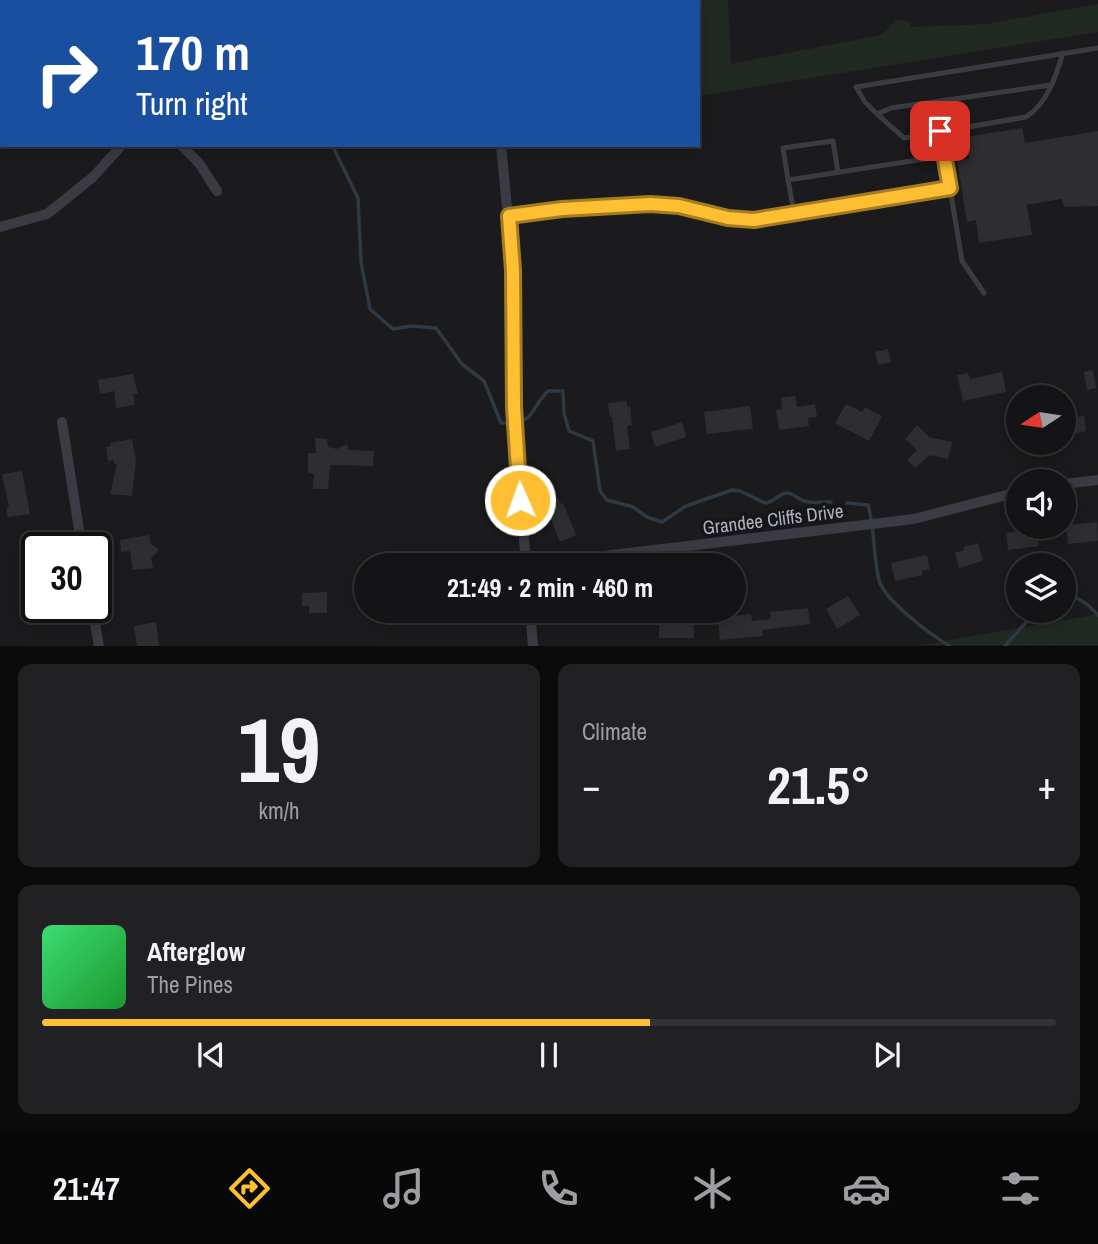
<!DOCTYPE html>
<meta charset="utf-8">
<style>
:root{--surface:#141416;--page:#212123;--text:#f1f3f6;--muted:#9d9ea1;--line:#333335;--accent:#fec032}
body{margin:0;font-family:"Archivo Narrow",sans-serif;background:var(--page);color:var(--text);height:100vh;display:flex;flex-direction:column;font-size:26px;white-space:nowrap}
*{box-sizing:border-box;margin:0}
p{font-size:23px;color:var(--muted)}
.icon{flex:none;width:38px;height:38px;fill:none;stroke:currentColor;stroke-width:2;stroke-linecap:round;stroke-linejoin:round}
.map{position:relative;height:646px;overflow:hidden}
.panel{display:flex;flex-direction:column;gap:18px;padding:18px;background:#0b0b0c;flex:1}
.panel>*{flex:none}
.banner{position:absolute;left:0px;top:0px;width:700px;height:147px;box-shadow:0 4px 18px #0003,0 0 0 2px var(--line);background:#1a4fa0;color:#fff;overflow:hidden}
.needle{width:46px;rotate:258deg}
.tools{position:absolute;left:1006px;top:385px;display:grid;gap:14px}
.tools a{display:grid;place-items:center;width:70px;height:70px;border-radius:50%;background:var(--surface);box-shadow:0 4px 18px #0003,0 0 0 2px var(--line);font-size:35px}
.speed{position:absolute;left:21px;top:532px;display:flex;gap:14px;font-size:35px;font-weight:700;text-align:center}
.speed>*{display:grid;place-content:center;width:91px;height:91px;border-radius:50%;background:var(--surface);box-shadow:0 4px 18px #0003,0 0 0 2px var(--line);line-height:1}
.speed .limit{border:4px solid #111;border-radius:10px;background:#fff;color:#111}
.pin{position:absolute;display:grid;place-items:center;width:60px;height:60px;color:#fff;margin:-30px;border-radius:14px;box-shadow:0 4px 10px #0006}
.me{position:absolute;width:77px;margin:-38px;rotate:358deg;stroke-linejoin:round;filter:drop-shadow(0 0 5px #0008)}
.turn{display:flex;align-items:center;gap:24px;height:147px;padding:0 21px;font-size:32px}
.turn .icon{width:91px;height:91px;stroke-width:2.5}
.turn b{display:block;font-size:49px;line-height:60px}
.big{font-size:52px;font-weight:800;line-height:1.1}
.panel .widget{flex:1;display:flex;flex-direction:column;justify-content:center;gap:10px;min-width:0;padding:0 24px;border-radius:14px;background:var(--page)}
.panel .dial{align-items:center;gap:0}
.dial b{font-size:91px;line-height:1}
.song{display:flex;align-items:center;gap:21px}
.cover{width:84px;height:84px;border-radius:10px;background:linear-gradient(135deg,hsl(140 70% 55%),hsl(130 70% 35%))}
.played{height:7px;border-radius:4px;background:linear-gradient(90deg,var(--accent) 60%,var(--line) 60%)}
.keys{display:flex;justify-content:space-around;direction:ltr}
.heat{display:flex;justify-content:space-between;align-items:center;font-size:38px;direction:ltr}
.panel .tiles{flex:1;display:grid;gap:18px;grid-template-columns:1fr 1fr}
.widget:last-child{grid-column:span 2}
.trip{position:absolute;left:354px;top:553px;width:392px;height:70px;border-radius:35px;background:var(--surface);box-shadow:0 4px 18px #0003,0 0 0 2px var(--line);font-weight:800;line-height:70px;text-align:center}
.tab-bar{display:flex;height:112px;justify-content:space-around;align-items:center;background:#080809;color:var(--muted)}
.tab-bar .icon{width:49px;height:49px}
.tab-bar .on{color:var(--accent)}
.tab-bar b{font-size:32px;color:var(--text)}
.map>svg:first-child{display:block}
.green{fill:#202922}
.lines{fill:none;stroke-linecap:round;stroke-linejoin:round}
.stream{stroke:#2f3943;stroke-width:3.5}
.building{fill:#2e2e31}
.lane{stroke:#3b3c43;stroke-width:5}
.street{stroke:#3b3c43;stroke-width:10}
.route-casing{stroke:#a57d20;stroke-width:18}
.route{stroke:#fec032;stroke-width:12}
.labels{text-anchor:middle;stroke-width:7;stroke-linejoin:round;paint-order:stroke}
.street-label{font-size:19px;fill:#adb1bd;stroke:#161618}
</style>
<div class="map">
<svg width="1098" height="646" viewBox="0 0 1098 646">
<rect width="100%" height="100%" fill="#1b1b1d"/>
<!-- green -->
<path class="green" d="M697,0H728L731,64L881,35L896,20L908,21L911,27L986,24L1098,4V32L698,96Z
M1098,614V645H922L928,644Z"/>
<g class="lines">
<!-- stream -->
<path class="stream" d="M310,0V2
M332,145L358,198L361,262L370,309L393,329L412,326L436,328L462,364L484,381L501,423C539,422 526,413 548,391H563L564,413L569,431L593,441L600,491L607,500L633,507L647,517L662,522L686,506L732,490L740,491L765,503C773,502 778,495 786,493C793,492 796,498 802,500C810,504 822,502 831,502
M847,503L868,505C875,529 873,555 879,580C884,600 932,636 950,646
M1064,594L1069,593L1088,605L1098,615
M1005,646L1036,611"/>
</g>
<!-- building -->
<path class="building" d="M1022,128L1025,143L1098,131V206L1065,207L1061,199L1027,205L1032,235L979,243L976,220L967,222L957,160L969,159L965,137Z
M888,349L891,362L878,365L875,352Z
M1093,370L1096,388L1087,390L1084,372Z
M1002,372L1006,392L963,401L957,375L968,373L970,379Z
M133,374L138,394H133L135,405L116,408L114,391L100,394L98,380Z
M795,396L797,407L815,404L817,417L808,418L809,426L779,430L776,410L782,409L781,398Z
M627,401V407L630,406L632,425L627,426L630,449L616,451L612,417H610L608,403Z
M846,404L862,412L865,407L882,416L869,441L835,423Z
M750,406L753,429L707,434L704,412Z
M1064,411H1068L1070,418L1084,416L1086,431L1073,434L1074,438L1064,439Z
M682,422L686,437L655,447L651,432Z
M917,425L929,437L952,442L948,459L930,455L915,468L907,460L917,450L905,439Z
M315,438L327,439L328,447L337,449L347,444L348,450L374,451L373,466L330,465L328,489H313L314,474L308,473V453H316Z
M132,439L136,460L132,496L110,494L117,464H114V460L108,461L106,447L111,446L110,443Z
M22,471L30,514L8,517L6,508L9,507L2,474Z
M556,494L561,504L563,503L576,535L560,542L543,499Z
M1097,522L1098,541L1068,544L1066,525Z
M1036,529L1039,546L1008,550L1006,533Z
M149,535L151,544L159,550L151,558L153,568L133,570L130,551L121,552L120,540Z
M978,543L983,561L959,568L955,553L964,550V547Z
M37,552V582L26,584L23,554Z
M927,555L930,569L922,571V575L895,581L891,563Z
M327,592V613H309V606H302V593Z
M848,596L860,615L837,629L826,609Z
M808,608L810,624L762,630L763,636L720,640L718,618L751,614L752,621L771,619L770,612Z
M156,622L159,646H137L134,626Z
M659,622H694V638H659Z"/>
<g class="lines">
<!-- lane -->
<path class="lane" d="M1051,85L891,108L877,114L904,138L1026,117C1047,104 1056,76 1063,53
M877,114L865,102L856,87L1098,48
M940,131L944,156
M788,180L783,148L833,141L838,172
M950,188L962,261L984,293
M509,216C556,210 606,201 654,204C688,206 720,217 754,220L950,188L944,156L788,180L794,213"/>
<!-- street -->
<path class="street" d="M23,0L25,2
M483,0V2
M268,2L271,0
M181,145L199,163L217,191
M501,145L513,270L514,407L526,565
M0,227L47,214L93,177L122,145
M62,422L82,548
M1064,484L1098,480
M528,565L914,519L1018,492
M92,607L99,646
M530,611L533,646"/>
</g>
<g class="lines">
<defs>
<path id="route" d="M520,500L514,407L513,270L509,216L562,209L650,204L679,206L728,218L754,220L950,188L940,131"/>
</defs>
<!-- route casing -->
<use href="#route" class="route-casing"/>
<!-- route -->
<use href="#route" class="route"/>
</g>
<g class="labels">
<!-- street labels -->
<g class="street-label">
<text transform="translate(773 519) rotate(-7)" y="7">Grandee Cliffs Drive</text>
</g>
</g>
</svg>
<div class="tools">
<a><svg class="needle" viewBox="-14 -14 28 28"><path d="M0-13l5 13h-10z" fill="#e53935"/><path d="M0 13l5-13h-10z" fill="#9d9ea1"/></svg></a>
<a><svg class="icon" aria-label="sound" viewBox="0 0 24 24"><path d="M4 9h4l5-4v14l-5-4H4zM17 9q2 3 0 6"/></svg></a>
<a><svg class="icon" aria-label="layers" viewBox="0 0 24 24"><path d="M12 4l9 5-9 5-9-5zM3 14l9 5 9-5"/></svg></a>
</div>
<div class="speed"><div class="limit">30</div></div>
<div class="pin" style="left:940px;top:131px;background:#d93025"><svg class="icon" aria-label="arrive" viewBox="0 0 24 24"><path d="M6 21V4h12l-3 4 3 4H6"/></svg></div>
<svg class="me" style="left:520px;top:500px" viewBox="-20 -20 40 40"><circle r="17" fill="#fec032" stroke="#fff" stroke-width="3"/><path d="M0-11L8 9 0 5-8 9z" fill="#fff"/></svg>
<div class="trip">21:49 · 2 min · 460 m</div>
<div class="banner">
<div class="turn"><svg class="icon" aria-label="right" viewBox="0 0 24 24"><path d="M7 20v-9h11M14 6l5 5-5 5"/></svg><div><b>170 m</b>Turn right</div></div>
</div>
</div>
<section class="panel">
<div class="tiles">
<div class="widget dial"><b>19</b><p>km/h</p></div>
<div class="widget"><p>Climate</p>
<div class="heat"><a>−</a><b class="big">21.5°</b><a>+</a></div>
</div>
<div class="widget">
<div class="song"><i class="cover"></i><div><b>Afterglow</b><p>The Pines</p></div></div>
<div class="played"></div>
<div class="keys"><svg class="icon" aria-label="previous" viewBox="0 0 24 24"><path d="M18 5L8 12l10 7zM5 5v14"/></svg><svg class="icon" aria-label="pause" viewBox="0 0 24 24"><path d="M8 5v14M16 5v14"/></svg><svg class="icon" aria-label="next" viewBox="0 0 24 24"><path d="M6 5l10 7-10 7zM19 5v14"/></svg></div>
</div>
</div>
</section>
<nav class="tab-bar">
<b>21:47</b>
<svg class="icon on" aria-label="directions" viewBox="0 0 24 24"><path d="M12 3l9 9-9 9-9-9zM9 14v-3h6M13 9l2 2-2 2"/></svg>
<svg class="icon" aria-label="music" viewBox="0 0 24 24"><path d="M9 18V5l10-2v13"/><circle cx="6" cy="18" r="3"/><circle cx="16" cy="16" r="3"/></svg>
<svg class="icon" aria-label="phone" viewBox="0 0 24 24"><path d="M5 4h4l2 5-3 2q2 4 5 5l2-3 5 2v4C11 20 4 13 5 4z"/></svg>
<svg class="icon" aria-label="climate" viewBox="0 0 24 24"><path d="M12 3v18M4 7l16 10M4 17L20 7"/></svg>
<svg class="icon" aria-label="car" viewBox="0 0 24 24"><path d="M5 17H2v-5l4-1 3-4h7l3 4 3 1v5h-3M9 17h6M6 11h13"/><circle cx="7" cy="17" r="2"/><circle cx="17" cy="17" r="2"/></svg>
<svg class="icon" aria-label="filters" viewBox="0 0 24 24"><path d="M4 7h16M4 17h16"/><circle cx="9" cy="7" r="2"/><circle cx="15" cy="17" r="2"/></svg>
</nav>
